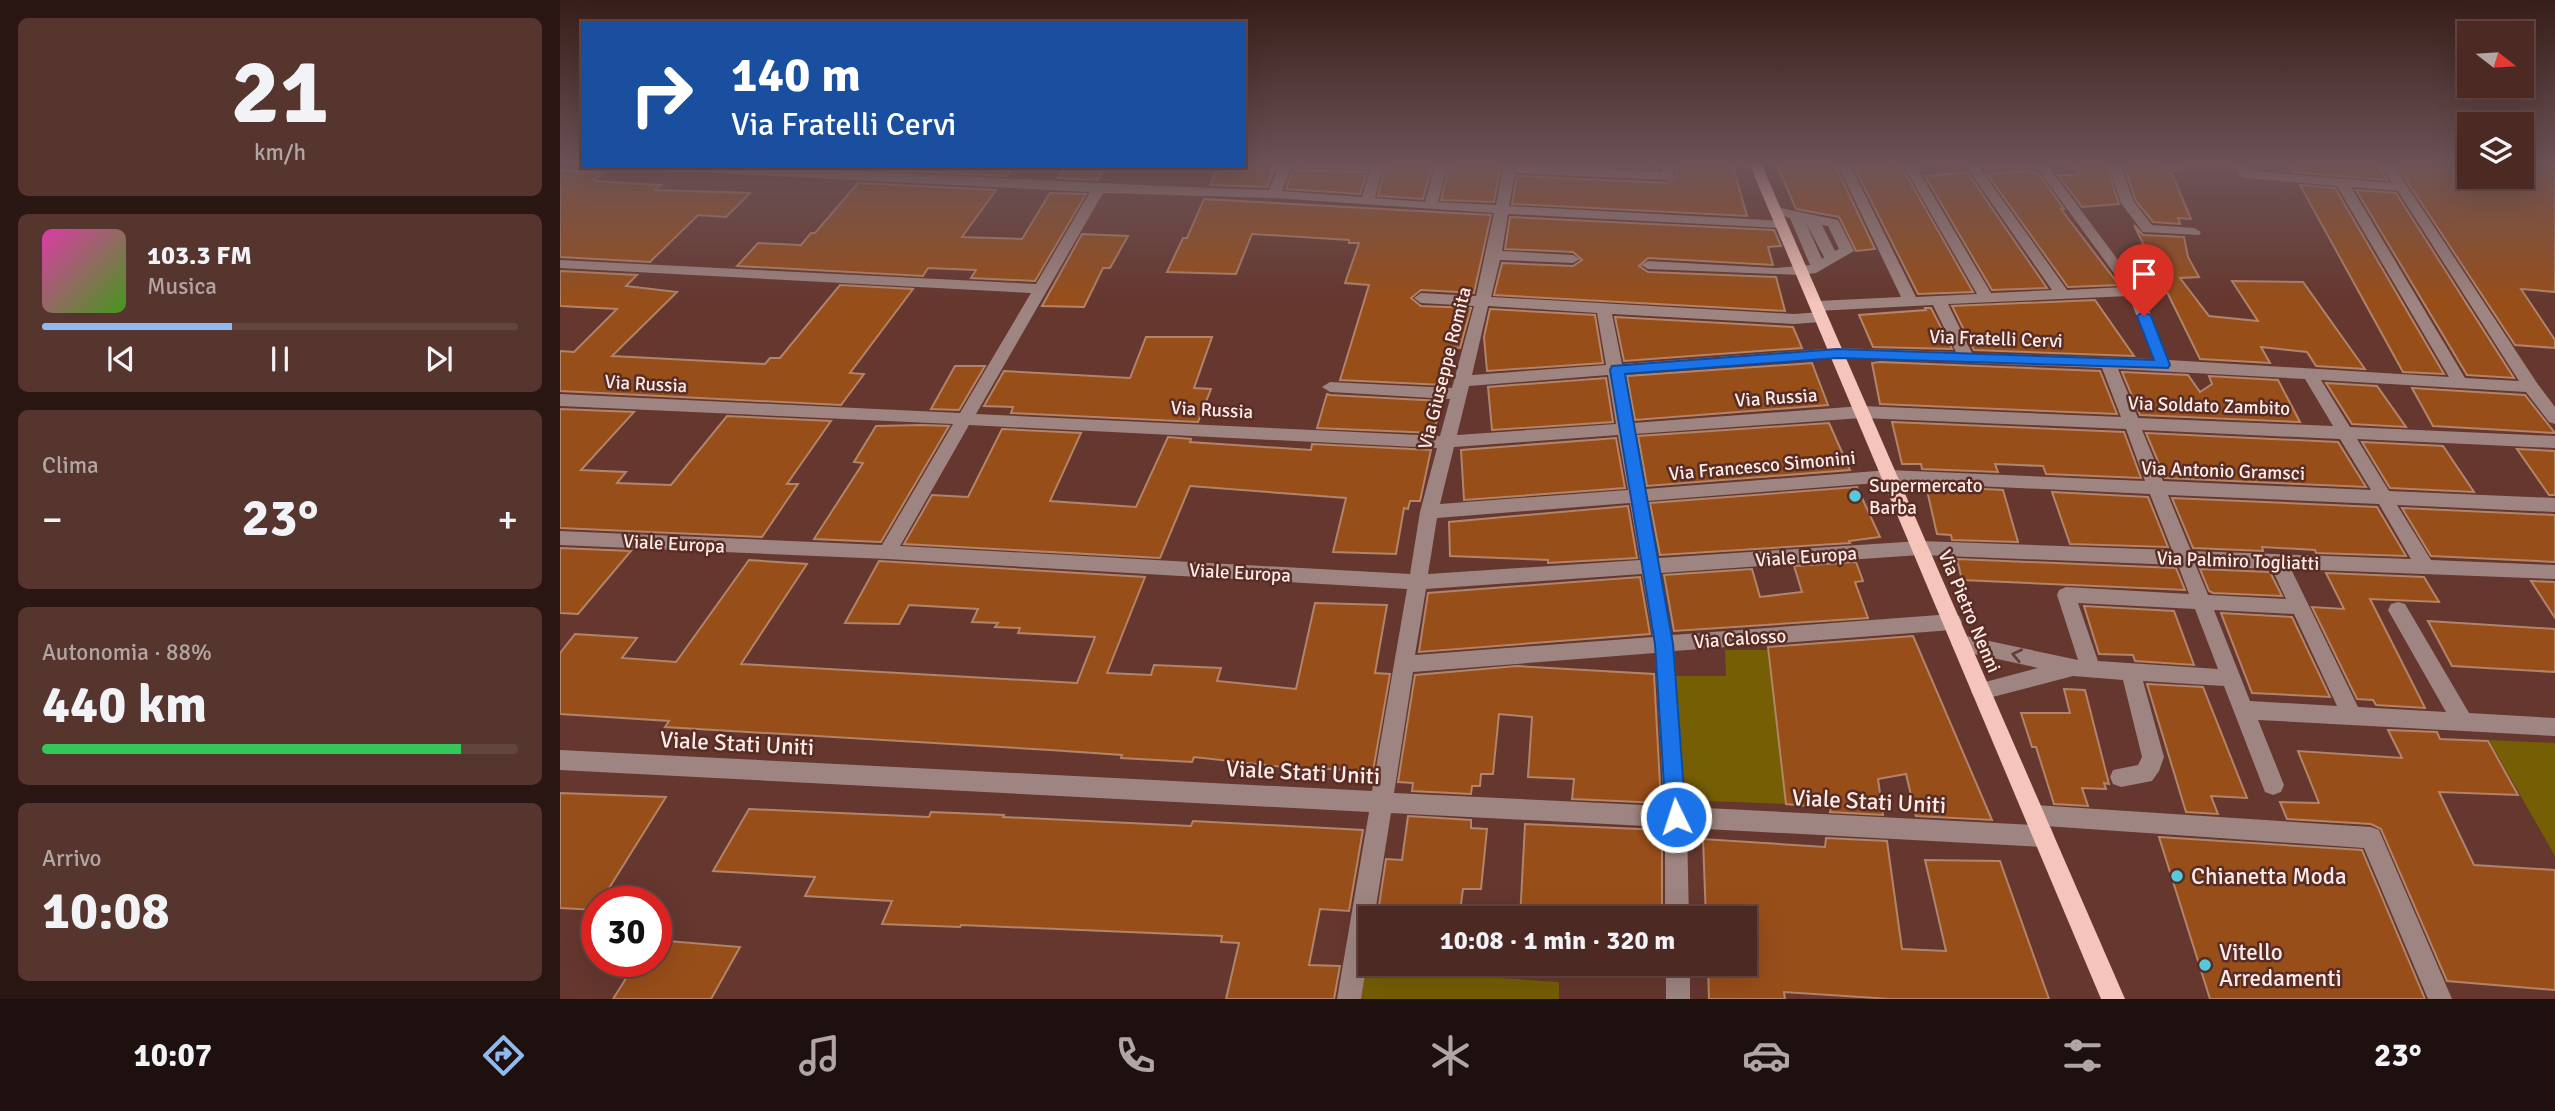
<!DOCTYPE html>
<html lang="it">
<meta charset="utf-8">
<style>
:root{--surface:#4c2922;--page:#56352f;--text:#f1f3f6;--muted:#b2a6a5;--line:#634540;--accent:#90b9f0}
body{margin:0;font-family:Signika,sans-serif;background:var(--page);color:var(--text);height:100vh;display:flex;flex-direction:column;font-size:26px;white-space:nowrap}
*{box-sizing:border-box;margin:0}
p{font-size:23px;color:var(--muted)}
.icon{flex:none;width:38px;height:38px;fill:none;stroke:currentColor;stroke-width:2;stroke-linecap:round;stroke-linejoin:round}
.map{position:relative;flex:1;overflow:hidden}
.panel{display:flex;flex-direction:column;gap:18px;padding:18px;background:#2a1713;width:560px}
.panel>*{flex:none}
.hud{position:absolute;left:21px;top:21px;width:665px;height:147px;border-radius:0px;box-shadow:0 7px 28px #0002,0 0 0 2px var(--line);background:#1a4fa0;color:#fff;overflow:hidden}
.needle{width:46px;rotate:107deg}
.fabs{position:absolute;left:1897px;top:21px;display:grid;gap:14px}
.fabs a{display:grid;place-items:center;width:77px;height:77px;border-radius:0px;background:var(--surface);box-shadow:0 7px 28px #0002,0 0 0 2px var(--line);font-size:35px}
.speed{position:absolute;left:21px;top:886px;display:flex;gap:14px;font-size:35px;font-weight:700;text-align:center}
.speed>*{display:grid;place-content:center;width:91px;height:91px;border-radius:50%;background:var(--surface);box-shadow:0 7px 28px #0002,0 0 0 2px var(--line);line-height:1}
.speed .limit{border:10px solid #d22;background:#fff;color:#111}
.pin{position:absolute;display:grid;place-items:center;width:60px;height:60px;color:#fff;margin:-72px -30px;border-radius:50% 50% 50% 0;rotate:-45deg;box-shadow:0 0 7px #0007}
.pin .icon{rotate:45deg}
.me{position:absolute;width:77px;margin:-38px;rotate:356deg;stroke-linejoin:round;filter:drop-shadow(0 0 5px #0008)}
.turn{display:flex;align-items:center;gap:24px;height:147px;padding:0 35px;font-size:32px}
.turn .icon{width:91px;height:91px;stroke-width:2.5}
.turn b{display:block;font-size:49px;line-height:60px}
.big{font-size:52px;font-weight:800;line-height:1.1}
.panel .widget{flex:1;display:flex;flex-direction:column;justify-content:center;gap:10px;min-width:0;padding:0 24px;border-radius:10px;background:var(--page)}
.panel .dial{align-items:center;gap:0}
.dial b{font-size:91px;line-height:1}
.song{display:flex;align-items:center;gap:21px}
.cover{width:84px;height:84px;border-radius:10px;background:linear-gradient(135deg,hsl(320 70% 55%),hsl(100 70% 35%))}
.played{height:7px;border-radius:4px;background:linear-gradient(90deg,var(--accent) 40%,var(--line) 40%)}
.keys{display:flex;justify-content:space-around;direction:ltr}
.heat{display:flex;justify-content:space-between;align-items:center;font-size:38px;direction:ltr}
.charge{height:10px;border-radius:5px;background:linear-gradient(90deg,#34c759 88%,var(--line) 0)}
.trip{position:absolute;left:798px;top:906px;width:399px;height:70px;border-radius:0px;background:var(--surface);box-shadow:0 7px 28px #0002,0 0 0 2px var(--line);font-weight:800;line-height:70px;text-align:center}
.tab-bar{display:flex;height:112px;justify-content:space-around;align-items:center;background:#1e100e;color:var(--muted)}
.tab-bar .icon{width:49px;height:49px}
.tab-bar .current{color:var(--accent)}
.tab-bar b{font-size:32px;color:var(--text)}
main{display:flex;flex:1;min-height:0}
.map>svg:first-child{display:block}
.green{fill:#765e05}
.building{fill:#984e19;stroke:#b28469;stroke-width:2}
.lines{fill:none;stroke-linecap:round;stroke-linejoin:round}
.minor{fill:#9e8581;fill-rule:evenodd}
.major{fill:#f5c4ba;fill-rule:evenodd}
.oneway{stroke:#673e37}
.route{fill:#1a73e8;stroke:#114b97;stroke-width:2}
.poi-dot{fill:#55cadf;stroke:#592c24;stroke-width:2.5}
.labels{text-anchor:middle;stroke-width:5;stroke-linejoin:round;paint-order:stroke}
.street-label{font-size:19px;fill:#fdebe7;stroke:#592c24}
.poi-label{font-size:19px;fill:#fdebe7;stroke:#592c24;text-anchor:start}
.near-street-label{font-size:23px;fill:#fdebe7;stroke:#592c24}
.near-poi-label{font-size:23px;fill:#fdebe7;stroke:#592c24;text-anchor:start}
</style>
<main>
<section class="panel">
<div class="widget dial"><b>21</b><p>km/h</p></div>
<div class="widget">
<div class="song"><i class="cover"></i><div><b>103.3 FM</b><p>Musica</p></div></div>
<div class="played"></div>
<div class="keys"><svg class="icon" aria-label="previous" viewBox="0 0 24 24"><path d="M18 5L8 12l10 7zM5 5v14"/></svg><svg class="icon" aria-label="pause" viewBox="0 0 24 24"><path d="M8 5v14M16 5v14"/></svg><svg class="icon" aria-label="next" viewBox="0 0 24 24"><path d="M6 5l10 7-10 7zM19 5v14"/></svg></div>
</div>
<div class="widget"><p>Clima</p>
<div class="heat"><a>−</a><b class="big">23°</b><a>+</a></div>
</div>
<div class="widget"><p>Autonomia · 88%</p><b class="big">440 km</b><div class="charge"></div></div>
<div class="widget"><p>Arrivo</p><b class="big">10:08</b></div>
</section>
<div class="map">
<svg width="1995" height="999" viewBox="0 0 1995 999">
<rect width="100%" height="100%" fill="#65372e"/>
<!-- green -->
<path class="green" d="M1165,650H1208L1226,804L1120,800L1114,676H1166Z
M1929,740L1995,743V856Z
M804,969L999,982V999H799Z"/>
<!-- building -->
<path class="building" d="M684,163H716L707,187L650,185L659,166H684Z
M826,163H873L863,199L818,196Z
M890,163H941L934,202L881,200Z
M987,163H1099V169Z
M1117,163H1172L1187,216L952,204L957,176L1108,183L1117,176Z
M1216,163H1274L1315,249L1296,251L1279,217L1236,209Z
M1518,163H1546L1559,204L1522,207L1498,175H1518Z
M1563,163H1604L1607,172L1612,174L1631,219L1618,218L1620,224L1593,222L1576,201Z
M1729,163H1817L1827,180L1733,172Z
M1835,163H1888L1900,180L1962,186V163H1995V292L1961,289L1995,340V348L1955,345Z
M1340,164L1413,292L1358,294L1294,167Z
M313,166H453L446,176L310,169Z
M506,166H545L537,180L498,178Z
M0,170L43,173L33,181L101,185L95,190L190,193L166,217L138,215L90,262L0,257Z
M733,170L766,171L807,172L800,194L726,189Z
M1470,171L1479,174L1504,209H1501L1559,285L1508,287L1427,174Z
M1407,172L1487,288L1432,290L1365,176Z
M298,183L436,190L402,237L462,239L490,193L526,194L475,281L411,278L416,270L368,268L363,276L177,266L198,243L241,245L251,233H255Z
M1740,185L1775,188L1884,374L1843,372Z
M1796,190L1836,193L1954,378L1907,375Z
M644,199L931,215L914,293L861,290L851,298L861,306L911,308L900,348L892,347L884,385L780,380L809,285L785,283L799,243H789V240L692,234L676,274L607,272L623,238H627Z
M950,217L1214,230L1221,246L1208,247L1213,265L1088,258L1079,266L1088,272L1216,277L1225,311L934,295L942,263L1013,266L1022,260L1013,252L945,249Z
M1574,225L1583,235L1624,237L1628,257L1639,277L1620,278L1649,316L1698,321L1672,281L1743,282L1805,369L1756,366L1747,352L1701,347L1710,363L1640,359Z
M522,234L568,236L550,268H543L524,307L482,306Z
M0,271L77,275L66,286L117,292L52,356L91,358L205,364L210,358H220L280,285L353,289L290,373L304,374L281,405L0,391V351L14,352L57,309L0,306Z
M1535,300L1574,356L1414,350L1392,306Z
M1365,308H1371L1392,349L1313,347L1299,315L1366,310Z
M930,309L1035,315L1043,363L927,371L924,337Z
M1055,317L1233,327L1242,348L1064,361Z
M586,337H652L634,388L651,389L638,422L451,413L453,407L424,406L444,371L570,378Z
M1320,362L1540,371L1557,414L1320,404L1312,363Z
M1252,363L1268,405L1075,420L1067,376Z
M395,366H425L399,410L371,409Z
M1562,372L1628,375L1640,392L1652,384L1649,376L1718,380L1740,422L1580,415Z
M1046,378L1053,422L932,430L928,387Z
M1766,383L1817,386L1846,427L1792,424Z
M1852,388L1965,395L1995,433L1873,426Z
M767,394L770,395L881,401L874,433L757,428Z
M0,409L74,412L21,470L66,472L57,483L111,485L167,416L271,421L227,484H238L202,537L0,528Z
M1332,422L1564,432L1581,478L1486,474L1483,466L1435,464L1438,472L1362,469L1361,464H1342Z
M1269,423L1290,470L1087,486L1078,436Z
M362,425L389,426L321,542L254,539L303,463L294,462L316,426Z
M442,429L521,433L490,501L576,507L608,437L631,439L630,442L751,450L752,444L871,450L860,501H850L848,509L844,508L836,554L773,552L786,498L630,486L600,558L344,544L372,495L408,497Z
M1586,433L1778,442L1806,487L1605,478Z
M1056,438L1065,488L904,500L901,450Z
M1802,442L1883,446L1914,492L1830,488Z
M1957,449L1995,451V495H1989Z
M1366,486L1443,490L1458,542L1392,540L1391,535L1377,534Z
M1297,487L1320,537L1289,541L1290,543L1100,555L1090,503Z
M1492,492L1588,497L1608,547L1510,544Z
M1612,498L1817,507L1846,556L1756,553L1755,550L1702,547L1703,551L1633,548Z
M1068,506L1077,558L988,563V560L890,556L889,522Z
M1842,508L1995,515V562L1871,556Z
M0,548L71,551L18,614L0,613Z
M1397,559L1616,568L1625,590L1402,580Z
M189,560L247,564L181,664L517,683L535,637L458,633L460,628L435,627L438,623L412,622L418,609L349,605L339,624L285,623L319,561L585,577L547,673L591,675L594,665L661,668L657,681L736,689L755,603L827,605L815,673L830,674L813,771L724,767L634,757L632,762L561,758L562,755L490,750L105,727L109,721L0,714V653L15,634L77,638L62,658L116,662Z
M1296,562L1303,581L1295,582L1308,618L1114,631L1104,575L1192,569L1200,597L1242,592L1234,566Z
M1640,569L1710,572L1722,596L1653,593L1649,591Z
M1766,573L1864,577L1879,602L1810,599L1865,708L1816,705L1813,700L1797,699L1752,607L1784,609Z
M1080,577L1090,634L859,652L868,593Z
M1971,581L1995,582V618Z
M1524,606L1614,611L1634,665L1575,661L1573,655L1539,654Z
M1661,613L1732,617L1770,697L1692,693Z
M1868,621L1995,629V672L1892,666Z
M1353,636L1432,820L1356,816L1346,774L1318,779L1323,815L1270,812L1271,808L1226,804L1208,647Z
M957,666L1094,674L1101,803L1012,799L1014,779L968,777L972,717L939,714L933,774H921L920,786H912L911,794L852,791L853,783L838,782L855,675Z
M1587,684L1643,687L1687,798L1651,796L1658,814L1626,812Z
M1504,689L1525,690L1549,784L1544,783L1546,789L1522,788L1528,806L1494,804L1476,747H1472L1461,713H1510Z
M1828,730L1877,732L1880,739L1928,741L1958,795L1879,792L1914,865L1995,870V990L1887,981L1821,829L1811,824L1727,819L1720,802L1759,803L1738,751L1842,758Z
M0,793L106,797L41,901H37L36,910L0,908Z
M189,809L369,817L371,812L444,815L443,817L631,826L633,821L803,830L789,911L760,909L749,965L780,966L774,999H666L679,943L661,942L662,936L401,925L400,927L322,924L332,901L245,896L255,877L153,871Z
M848,816L911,820V828L927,829L921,889H903L899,919H817L826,859L842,860Z
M965,824L1102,830V915L1017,910V919H960Z
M1599,837L1802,850L1865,999H1650Z
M1266,838L1327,841L1342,949L1386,951L1365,860L1440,861L1489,999H1331L1224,992L1225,999H1149L1148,964H1185V919H1146L1143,839L1265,847Z
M96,940L180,947L151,999H53L77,961H96Z"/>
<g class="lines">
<!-- minor -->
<path class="minor" d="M721,163H733L722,191L802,197L810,170L742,167L736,163H824L815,198L865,202L876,163H888L878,202L936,205L944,163L1102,172V163H1114V176L1108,180L955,173L949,206L1226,221V227L1221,228L948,214L942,251L1013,255L1020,259L1013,263L940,260L931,297L1234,314L1261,312L1268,317L1261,322L1234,324L1052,314L1062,364L1277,348L1396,352L1373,305L1257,311L1250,306L1257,301L1341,297L1277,163H1289L1356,297L1417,294L1342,163H1354L1431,293L1492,290L1404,163H1486L1581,291L1609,360L1889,377L1777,186L1686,178L1681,177L1674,163H1686L1691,171L1832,183L1820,163H1832L1977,383L1995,407V424L1989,422L1966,392L1761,380L1790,427L1995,436V448L1797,439L1829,491L1995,498V512L1837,505L1871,560L1995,565V579L1731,569L1798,707L1886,712L1828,610L1831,604L1838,602L1845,604L1909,713L1995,718V736L1698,720L1724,785L1721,792L1713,795L1705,792L1664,686L1583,681L1604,757L1599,771L1592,781L1561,787L1553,784L1550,777L1553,770L1578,765L1582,757L1563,680L1513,676L1421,700L1414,697L1411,691L1414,685L1478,668L1401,651L1394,649L1391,643L1394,637L1401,635L1518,660L1497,595L1499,590L1506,587L1629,594L1618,565L1360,555L1101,573L1112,635L1392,614L1399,616L1402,622L1399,628L1392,630L1114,651L1126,807L1474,825L1467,822L1464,815L1467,808L1475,805L1811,827L1819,830L1892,999H1868L1804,848L1485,826L1491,828L1494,836L1491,844L1483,847L1127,828L1129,919H1105V827L831,813L814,919H810V942L801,999H777L809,812L0,770V750L812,791L847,589L327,559L0,545V531L322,545L393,424L0,406V394L400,413L471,293L0,268V260L476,284L530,192L94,170L88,166C295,166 502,184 709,190ZM1419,167L1478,169L1564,287L1507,290ZM1791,187L1838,191L1959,381L1905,378ZM543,193L714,198L934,213L916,296L861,293L854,298L861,303L914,306L892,388L770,382L762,387L770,392L890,399L880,436L416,414ZM1569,296L1593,359L1412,353L1388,304ZM928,306L1037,313L1046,365L912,375ZM1277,358L1542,368L1561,417L1302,406L1073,423L1064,374ZM1558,369L1745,379L1773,426L1578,418ZM1048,375L1056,424L897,435L909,386ZM1302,418L1566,429L1585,481L1329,470L1085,489L1075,434ZM409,425L877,448L860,512L850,574L340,546ZM1582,430L1780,439L1811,490L1603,481ZM1058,435L1068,490L880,504L894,447ZM1329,482L1590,494L1612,550L1360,541L1098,558L1087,501ZM1608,495L1819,504L1851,559L1631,551ZM1070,503L1080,560L868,574L877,518ZM1636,566L1712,569L1726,599L1648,595ZM1082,574L1093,637L855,655L866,589ZM1518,603L1635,609L1658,669L1538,661ZM1654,610L1734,614L1777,706L1690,701ZM1095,653L1104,806L834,793L853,672Z
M1548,163H1560L1574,202L1592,225L1634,228L1641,232L1639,235L1583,232L1561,203Z
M1606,163H1618L1620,168L1614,172L1609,171Z
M1216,207L1278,220L1294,251L1256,273L1241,275L1088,269L1081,265L1088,261L1216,268L1250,265L1230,218L1209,211ZM1245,221L1264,257L1262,259ZM1262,225L1268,226L1279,249L1275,251Z
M1106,964H1130V999H1106Z"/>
<!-- major -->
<path class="major" d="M1189,163H1201L1565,999H1541Z"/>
</g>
<!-- one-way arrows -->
<defs><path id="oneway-chevron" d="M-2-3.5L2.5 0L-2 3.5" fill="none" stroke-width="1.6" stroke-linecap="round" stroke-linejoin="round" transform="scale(1.75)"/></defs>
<use class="oneway" href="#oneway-chevron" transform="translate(1457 655) rotate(-168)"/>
<!-- sky -->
<linearGradient id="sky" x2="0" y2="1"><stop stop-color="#381e19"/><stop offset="0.54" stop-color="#6d5357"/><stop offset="1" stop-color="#6d5357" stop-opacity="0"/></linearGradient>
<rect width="1995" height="303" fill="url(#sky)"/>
<!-- route -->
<path class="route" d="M1584,311L1591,316L1610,365L1608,368L1277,358L1065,374L1113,644L1126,817L1123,824L1116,827L1109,824L1106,817L1095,644L1050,370L1052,366L1277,349L1594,360L1577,316Z"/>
<!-- markers -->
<g class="poi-dot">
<circle cx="1295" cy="496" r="7"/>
<circle cx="1617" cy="876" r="7"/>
<circle cx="1645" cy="965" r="7"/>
</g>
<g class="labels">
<!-- street labels -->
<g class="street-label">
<text transform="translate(1436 338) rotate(2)" y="7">Via Fratelli Cervi</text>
<text transform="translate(884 368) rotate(-76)" y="7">Via Giuseppe Romita</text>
<text transform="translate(86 383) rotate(3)" y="7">Via Russia</text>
<text transform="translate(1216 397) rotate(-4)" y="7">Via Russia</text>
<text transform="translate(1649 405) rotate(2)" y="7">Via Soldato Zambito</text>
<text transform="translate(652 409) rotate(3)" y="7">Via Russia</text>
<text transform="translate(1202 465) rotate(-5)" y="7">Via Francesco Simonini</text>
<text transform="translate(1663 470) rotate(2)" y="7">Via Antonio Gramsci</text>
<text transform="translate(114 543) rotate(3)" y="7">Viale Europa</text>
<text transform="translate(1246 556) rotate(-4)" y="7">Viale Europa</text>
<text transform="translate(1678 560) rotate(2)" y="7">Via Palmiro Togliatti</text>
<text transform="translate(680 572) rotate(3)" y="7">Viale Europa</text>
<text transform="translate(1410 611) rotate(67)" y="7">Via Pietro Nenni</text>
<text transform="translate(1180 638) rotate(-4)" y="7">Via Calosso</text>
</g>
<!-- poi labels -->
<g class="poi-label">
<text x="1309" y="492">Supermercato<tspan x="1309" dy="22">Barba</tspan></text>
</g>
<!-- near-street labels -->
<g class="near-street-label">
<text transform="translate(177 743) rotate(3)" y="8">Viale Stati Uniti</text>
<text transform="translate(743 772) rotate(3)" y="8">Viale Stati Uniti</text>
<text transform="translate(1309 801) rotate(3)" y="8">Viale Stati Uniti</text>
</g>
<!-- near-poi labels -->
<g class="near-poi-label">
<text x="1631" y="884">Chianetta Moda</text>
<text x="1659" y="960">Vitello<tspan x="1659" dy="26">Arredamenti</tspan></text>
</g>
</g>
</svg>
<div class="fabs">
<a><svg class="needle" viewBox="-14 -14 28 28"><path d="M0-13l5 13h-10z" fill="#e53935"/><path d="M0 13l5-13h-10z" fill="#b2a6a5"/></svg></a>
<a><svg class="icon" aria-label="layers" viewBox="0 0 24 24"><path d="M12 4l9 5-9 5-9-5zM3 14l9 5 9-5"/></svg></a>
</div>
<div class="speed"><div class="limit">30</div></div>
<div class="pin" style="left:1584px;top:316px;background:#d93025"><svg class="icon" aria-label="arrive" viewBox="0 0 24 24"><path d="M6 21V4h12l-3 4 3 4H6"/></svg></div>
<svg class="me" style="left:1116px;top:817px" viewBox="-20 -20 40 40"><circle r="17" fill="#1a73e8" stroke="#fff" stroke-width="3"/><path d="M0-11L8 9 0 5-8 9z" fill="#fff"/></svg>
<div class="trip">10:08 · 1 min · 320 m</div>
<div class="hud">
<div class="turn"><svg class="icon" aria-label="right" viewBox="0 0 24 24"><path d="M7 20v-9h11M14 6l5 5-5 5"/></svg><div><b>140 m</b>Via Fratelli Cervi</div></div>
</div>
</div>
</main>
<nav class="tab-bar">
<b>10:07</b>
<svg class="icon current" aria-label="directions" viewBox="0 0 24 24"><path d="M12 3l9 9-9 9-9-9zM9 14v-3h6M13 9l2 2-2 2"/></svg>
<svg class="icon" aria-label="music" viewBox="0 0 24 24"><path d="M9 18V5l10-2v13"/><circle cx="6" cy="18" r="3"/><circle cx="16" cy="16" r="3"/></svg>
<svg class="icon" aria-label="phone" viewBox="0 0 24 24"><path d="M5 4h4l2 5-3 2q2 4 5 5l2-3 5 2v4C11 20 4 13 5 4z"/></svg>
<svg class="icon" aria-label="climate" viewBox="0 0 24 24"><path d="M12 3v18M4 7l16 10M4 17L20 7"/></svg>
<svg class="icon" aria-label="car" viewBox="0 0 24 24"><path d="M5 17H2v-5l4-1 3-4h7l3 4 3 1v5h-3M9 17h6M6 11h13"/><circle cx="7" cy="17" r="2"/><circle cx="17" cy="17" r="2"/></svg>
<svg class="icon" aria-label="filters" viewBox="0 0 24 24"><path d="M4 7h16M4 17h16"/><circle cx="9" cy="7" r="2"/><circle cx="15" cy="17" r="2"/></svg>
<b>23°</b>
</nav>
